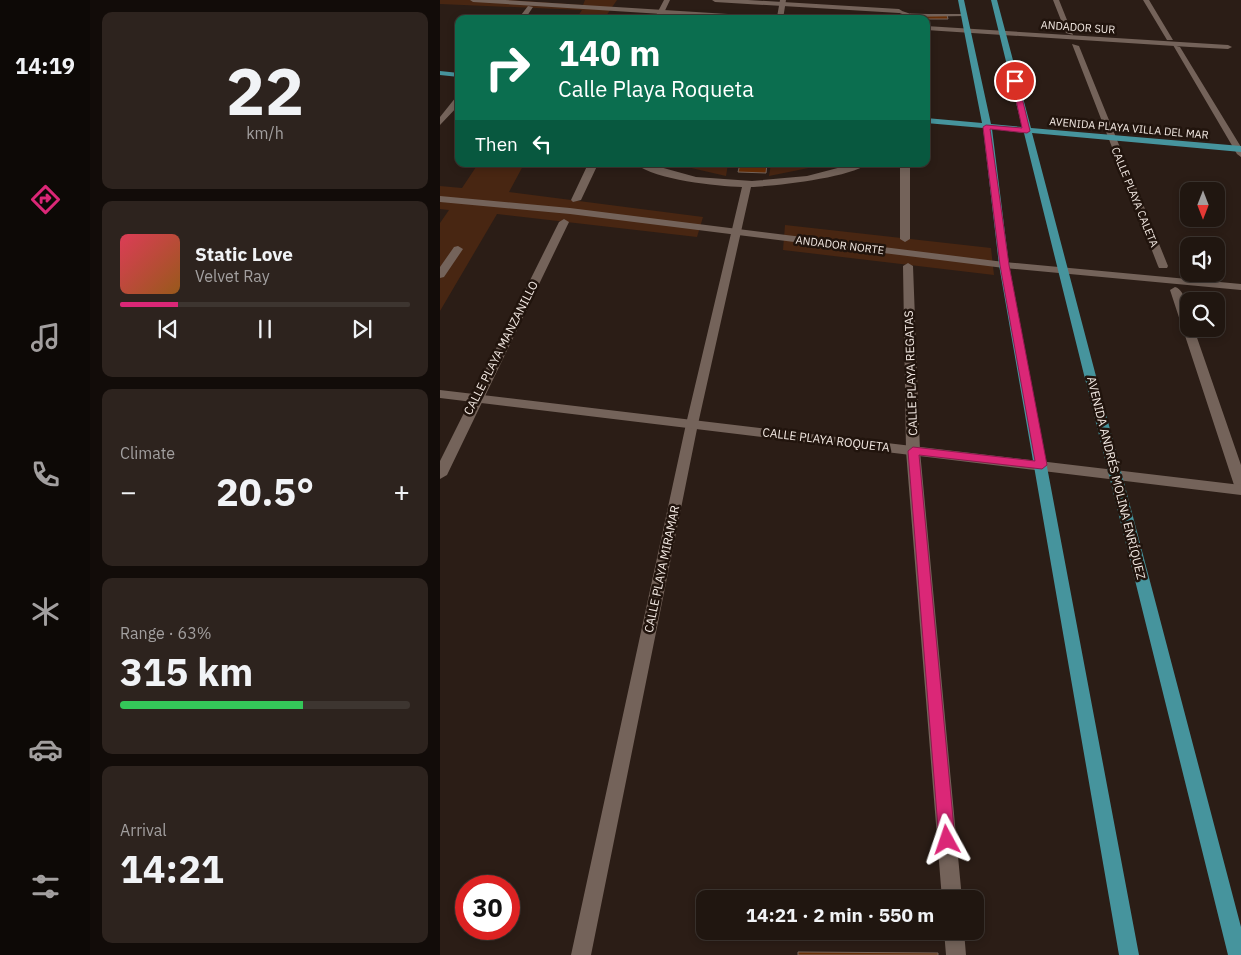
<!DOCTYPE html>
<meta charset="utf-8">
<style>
:root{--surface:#201610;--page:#2d231e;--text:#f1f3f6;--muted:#a29f9f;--line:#3d3530;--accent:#db2777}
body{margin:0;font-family:"IBM Plex Sans",sans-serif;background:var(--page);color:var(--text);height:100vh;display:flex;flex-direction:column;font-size:19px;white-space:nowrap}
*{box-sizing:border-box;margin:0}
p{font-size:16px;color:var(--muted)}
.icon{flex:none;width:28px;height:28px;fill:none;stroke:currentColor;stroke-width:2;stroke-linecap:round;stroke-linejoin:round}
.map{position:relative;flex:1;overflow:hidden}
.drawer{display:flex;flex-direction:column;gap:12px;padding:12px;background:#120c09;width:350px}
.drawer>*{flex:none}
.banner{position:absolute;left:15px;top:15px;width:475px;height:152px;border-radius:10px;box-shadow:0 2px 8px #0003,0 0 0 1px var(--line);background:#0b6e4f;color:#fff;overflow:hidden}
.needle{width:32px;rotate:180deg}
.buttons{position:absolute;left:740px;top:182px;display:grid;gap:10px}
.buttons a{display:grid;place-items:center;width:45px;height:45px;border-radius:10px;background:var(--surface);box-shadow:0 2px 8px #0003,0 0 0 1px var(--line);font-size:25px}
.speed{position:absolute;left:15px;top:875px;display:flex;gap:10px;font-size:25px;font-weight:700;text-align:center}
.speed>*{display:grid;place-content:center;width:65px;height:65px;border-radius:50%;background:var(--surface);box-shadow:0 2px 8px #0003,0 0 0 1px var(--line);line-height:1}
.speed .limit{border:8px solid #d22;background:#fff;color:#111}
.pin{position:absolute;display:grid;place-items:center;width:42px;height:42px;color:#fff;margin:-21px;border:2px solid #fff;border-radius:50%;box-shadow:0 1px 5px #0007}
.me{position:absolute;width:55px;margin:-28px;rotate:355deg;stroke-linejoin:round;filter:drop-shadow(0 0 4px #0008)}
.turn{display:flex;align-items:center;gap:18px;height:105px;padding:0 20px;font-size:22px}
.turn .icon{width:65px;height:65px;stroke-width:2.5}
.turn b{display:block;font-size:35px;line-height:42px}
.then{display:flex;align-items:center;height:48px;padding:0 20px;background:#0003;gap:10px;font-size:19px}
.big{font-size:38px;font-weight:800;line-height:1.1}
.drawer .card{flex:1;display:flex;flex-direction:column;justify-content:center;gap:8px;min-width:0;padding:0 18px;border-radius:10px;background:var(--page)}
.drawer .dial{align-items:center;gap:0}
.dial b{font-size:65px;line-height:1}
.song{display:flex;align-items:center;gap:15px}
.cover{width:60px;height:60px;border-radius:8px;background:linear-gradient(135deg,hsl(350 70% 55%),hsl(30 70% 35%))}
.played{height:5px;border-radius:2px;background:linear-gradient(90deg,var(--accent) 20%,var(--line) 20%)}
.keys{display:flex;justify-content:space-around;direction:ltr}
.heat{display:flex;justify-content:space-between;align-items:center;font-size:28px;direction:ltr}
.charge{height:8px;border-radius:4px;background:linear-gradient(90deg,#34c759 63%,var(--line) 0)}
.trip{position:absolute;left:256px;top:890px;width:288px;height:50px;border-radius:10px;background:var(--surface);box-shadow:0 2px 8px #0003,0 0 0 1px var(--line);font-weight:800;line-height:50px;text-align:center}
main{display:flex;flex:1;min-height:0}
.tab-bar{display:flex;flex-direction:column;width:90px;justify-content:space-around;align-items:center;background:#0d0906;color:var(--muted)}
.tab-bar .icon{width:35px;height:35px}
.tab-bar .on{color:var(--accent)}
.tab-bar b{font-size:22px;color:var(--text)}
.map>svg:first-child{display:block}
.green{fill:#482612}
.building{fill:#682f06;stroke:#78675e}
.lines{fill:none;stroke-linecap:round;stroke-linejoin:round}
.service{fill:#74635a;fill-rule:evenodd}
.pedestrian{fill:#74635a;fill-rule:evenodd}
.minor{fill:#74635a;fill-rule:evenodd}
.tertiary{fill:#74635a;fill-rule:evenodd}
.primary{fill:#46949d;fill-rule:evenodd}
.route{fill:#db2777;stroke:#8e194d}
.labels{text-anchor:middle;stroke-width:5;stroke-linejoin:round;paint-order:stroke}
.far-street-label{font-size:11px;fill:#f2e8e2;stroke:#21140d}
.street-label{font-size:12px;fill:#f2e8e2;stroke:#21140d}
</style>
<main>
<nav class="tab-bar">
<b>14:19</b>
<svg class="icon on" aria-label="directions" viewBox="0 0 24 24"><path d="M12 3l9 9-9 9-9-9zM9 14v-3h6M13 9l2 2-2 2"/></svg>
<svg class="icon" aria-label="music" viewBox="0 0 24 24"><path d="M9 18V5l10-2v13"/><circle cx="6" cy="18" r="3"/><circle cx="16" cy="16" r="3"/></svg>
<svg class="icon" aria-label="phone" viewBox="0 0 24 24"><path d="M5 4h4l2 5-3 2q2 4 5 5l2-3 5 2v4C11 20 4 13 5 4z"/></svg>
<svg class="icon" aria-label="climate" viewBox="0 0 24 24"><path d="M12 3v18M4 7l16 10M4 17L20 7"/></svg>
<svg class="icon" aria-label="car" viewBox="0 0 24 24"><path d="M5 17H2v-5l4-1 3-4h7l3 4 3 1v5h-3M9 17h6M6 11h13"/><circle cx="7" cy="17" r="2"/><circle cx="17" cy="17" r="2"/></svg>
<svg class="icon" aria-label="filters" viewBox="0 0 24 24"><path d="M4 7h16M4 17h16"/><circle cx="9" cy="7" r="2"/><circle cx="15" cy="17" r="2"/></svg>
</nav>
<section class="drawer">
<div class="card dial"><b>22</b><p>km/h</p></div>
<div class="card">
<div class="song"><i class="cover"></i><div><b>Static Love</b><p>Velvet Ray</p></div></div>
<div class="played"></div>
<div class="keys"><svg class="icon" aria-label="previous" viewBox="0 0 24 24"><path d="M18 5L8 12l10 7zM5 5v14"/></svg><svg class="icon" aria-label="pause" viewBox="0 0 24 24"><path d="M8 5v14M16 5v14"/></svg><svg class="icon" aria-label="next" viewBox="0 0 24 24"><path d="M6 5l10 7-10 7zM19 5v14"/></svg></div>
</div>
<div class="card"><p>Climate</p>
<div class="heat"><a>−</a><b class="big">20.5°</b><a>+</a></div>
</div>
<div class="card"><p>Range · 63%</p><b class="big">315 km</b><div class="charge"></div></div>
<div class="card"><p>Arrival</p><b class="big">14:21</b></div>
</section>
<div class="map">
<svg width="801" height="955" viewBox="0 0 801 955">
<rect width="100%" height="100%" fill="#2b1d16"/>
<!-- green -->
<path class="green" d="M0,0H68L143,5L145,0H177L164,19H136L142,10L0,4Z
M38,164H84L69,192L263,217L257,237L57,214L0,311V223L9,210L0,209V186L22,188Z
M234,164H288L286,176Z
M331,164H388L329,176Z
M345,225L551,248L554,275L343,250Z"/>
<!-- building -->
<path class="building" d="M470,14L507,15L508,19H470Z
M300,164H327L326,173L298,172Z
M358,952L498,953V955H358Z"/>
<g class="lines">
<!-- service -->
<path class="service" d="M459,10L471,14H524L526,15L524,16L470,17L457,12Z"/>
<!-- pedestrian -->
<path class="pedestrian" d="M30,0H65L337,17L340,0H346L343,19H301L33,2Z
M486,26L788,45L792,47L788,49L750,47L486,30Z
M0,196L130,208L564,262L801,284V290L564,268L130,214L0,202Z"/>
<!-- minor -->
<path class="minor" d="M224,0H230L221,19H214Z
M272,0H308L459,9L462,11L459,13L275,2Z
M613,0H619L633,35L626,33Z
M703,0H709L733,40H727Z
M88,6L93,7L85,19H78Z
M632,44L639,46L728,266L727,268H719L718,266Z
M733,45L740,47L801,147V157L797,154Z
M16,97H19V105L0,125V117Z
M148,164H158L141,200L133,202L131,200Z
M196,164H209L256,177L312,181L367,176L413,164H427C409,178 335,186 311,187L258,424L151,955H131L246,424L302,187C277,186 215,180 196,164Z
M460,164H470V239L465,242L460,239Z
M124,219L129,222L7,475L0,479V461L119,222Z
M18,246L23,249L4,277L0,278V267L14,247Z
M468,263L473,266L480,451L522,899H502L466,451L463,266Z
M735,287C747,290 749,318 749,329H754L801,465V489L794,485L730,290Z
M504,931H524L526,955H506Z"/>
<!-- tertiary -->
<path class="tertiary" d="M0,390L801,485V495L0,398Z"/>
<!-- primary -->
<path class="primary" d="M518,0H524L551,124L582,127L551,0H557L591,128L801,146V152L592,133L801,927V955H788L584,133L552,129L569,265L699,955H679L559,265L543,128L486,123V118L542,123Z
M0,71L19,73V77L0,75Z"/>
</g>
<!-- route -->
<path class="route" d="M575,79L578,81L590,131L587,133L550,129L569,265L607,465L602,469L479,455L515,840L512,845L507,847L501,845L499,840L468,451L473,447L595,461L560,265L543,127L546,125L582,128L572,81Z"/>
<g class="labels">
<!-- far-street labels -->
<g class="far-street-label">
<text transform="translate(638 27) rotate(4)" y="4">ANDADOR SUR</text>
<text transform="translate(689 128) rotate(5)" y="4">AVENIDA PLAYA VILLA DEL MAR</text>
<text transform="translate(695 197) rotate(68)" y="4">CALLE PLAYA CALETA</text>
<text transform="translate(400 245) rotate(7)" y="4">ANDADOR NORTE</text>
</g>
<!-- street labels -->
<g class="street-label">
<text transform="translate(61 348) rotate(-63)" y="4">CALLE PLAYA MANZANILLO</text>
<text transform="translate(471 373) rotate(-92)" y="4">CALLE PLAYA REGATAS</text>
<text transform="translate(386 440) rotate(7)" y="4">CALLE PLAYA ROQUETA</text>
<text transform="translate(676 478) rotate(76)" y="4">AVENIDA ANDRÉS MOLINA ENRÍQUEZ</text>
<text transform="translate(222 569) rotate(-78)" y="4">CALLE PLAYA MIRAMAR</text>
</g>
</g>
</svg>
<div class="buttons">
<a><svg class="needle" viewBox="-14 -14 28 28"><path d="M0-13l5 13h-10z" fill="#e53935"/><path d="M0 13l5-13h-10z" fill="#a29f9f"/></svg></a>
<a><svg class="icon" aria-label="sound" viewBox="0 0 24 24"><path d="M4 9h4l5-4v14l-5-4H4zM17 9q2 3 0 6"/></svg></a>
<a><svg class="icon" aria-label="search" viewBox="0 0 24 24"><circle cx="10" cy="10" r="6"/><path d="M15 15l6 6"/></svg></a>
</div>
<div class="speed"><div class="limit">30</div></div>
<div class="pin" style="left:575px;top:81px;background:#d93025"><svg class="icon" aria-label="arrive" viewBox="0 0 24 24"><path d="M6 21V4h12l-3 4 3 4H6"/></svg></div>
<svg class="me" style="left:507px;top:840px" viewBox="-20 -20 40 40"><path d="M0-17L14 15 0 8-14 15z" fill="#db2777" stroke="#fff" stroke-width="4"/></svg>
<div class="trip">14:21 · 2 min · 550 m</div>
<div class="banner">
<div class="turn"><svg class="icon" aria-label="right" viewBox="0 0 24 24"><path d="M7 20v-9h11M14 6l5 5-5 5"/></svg><div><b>140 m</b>Calle Playa Roqueta</div></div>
<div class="then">Then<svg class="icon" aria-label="left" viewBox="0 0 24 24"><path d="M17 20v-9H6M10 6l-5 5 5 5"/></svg></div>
</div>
</div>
</main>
